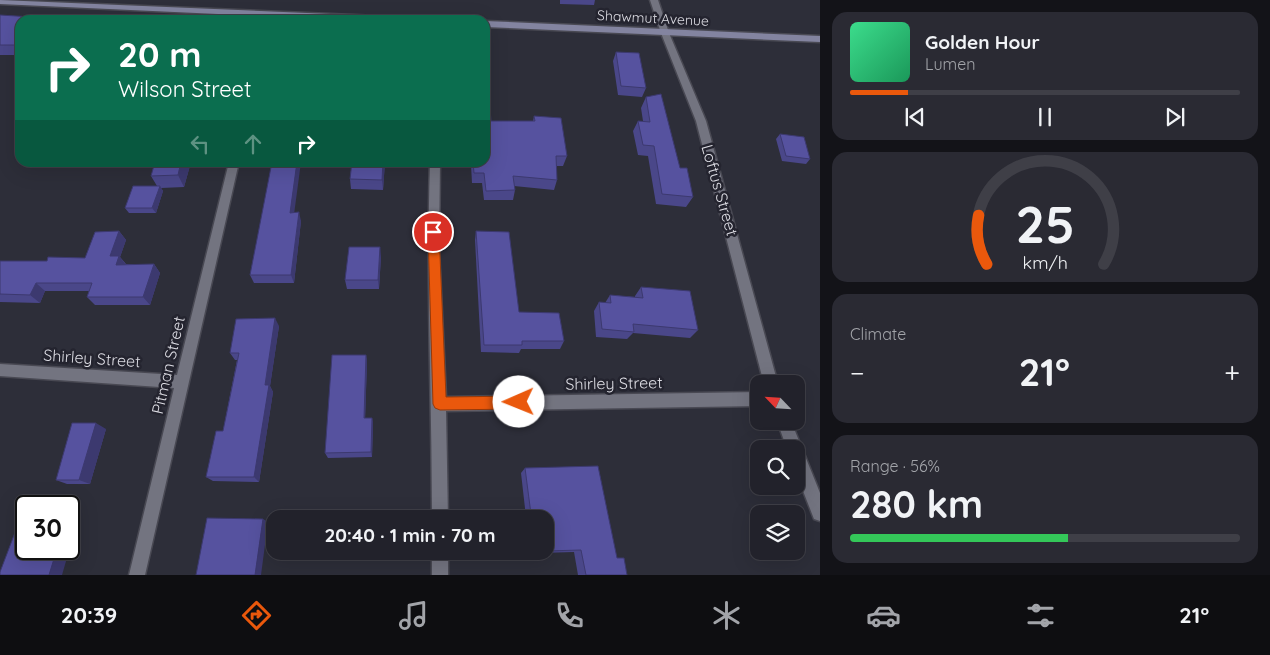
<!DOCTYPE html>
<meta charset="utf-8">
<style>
:root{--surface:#22222b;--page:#2a2a33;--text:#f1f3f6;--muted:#a2a4a9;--line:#3f3f47;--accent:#ea580c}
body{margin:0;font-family:Quicksand,sans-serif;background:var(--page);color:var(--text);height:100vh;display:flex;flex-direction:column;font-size:19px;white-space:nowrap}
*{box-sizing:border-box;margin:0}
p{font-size:16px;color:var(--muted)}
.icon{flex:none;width:28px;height:28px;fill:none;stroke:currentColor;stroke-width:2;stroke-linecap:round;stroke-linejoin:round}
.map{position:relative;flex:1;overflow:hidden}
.details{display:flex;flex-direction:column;gap:12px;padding:12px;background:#131318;width:450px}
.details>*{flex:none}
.banner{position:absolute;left:15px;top:15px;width:475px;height:152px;border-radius:15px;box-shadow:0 5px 20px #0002,0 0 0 1px var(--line);background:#0b6e4f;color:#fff;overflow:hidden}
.needle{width:32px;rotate:295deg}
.buttons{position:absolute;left:750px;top:375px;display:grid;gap:10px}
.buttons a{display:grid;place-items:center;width:55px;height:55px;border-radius:10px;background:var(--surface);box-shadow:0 5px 20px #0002,0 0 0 1px var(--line);font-size:25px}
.speed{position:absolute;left:15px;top:495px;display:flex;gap:10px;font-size:25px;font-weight:700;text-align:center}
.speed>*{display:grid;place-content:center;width:65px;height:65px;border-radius:50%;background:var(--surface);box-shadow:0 5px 20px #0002,0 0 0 1px var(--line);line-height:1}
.speed .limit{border:2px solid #111;border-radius:8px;background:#fff;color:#111}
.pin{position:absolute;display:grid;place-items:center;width:42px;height:42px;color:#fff;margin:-21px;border:2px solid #fff;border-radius:50%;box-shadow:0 1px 5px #0007}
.me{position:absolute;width:55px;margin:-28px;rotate:269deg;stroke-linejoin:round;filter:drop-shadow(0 0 4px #0008)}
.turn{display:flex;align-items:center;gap:18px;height:105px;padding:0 20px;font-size:22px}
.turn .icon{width:65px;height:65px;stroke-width:2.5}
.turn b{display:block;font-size:35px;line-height:42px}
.lanes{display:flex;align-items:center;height:48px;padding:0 20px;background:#0003;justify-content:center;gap:25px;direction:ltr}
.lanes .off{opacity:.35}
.big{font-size:38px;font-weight:700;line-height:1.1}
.details .widget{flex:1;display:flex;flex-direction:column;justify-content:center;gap:8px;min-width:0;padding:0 18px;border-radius:15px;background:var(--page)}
.details .dial{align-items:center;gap:0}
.dial svg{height:130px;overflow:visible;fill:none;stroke:var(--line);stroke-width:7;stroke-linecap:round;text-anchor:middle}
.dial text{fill:var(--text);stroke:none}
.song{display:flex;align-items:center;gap:15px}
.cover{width:60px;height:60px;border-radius:8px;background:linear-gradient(135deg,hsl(150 70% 55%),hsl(150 70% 35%))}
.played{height:5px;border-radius:2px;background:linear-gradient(90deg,var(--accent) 15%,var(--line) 15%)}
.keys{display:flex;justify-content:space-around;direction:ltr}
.heat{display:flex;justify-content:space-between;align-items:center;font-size:28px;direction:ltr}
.charge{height:8px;border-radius:4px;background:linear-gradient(90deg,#34c759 56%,var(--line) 0)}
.trip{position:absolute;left:266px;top:510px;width:288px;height:50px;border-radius:15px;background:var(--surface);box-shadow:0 5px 20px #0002,0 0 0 1px var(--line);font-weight:700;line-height:50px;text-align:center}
.menu{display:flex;height:80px;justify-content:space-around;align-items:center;background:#0e0e11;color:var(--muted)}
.menu .icon{width:35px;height:35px}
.menu .selected{color:var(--accent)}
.menu b{font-size:22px;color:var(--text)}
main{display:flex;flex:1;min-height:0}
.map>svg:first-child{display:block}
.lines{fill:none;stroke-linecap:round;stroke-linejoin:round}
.minor-casing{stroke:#494953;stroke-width:3}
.secondary-casing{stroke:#494953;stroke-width:3}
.minor{fill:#737480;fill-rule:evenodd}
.secondary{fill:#8384a0;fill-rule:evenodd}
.wall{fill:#4a4789}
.shaded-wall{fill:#3c396f}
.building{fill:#56529f;stroke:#3c396f}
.route{fill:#ea580c;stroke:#983908}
.labels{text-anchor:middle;stroke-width:5;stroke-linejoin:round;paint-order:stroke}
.far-street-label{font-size:14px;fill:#dcdce3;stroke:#24242f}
.street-label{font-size:16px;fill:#dcdce3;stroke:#24242f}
</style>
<main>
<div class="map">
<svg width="820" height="575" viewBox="0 0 820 575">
<rect width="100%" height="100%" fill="#2d2e39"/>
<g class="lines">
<defs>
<path id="minor" d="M650,0H658L669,33L706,121L778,384H764L696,121L661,33Z
M229,162H239L145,575H129L174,388L0,376V364L177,375Z
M430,162H440L439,250L446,397L759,392V406L446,411L448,519H432C432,400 426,281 430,162Z
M777,421H791L820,493V521L814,519L796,473V449H787Z
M432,551H448V575H432Z"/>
<path id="secondary" d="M0,0L401,17L405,20H345L0,4Z
M485,21L820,36V42L485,27Z"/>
</defs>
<!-- minor casing -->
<use href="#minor" class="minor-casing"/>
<!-- secondary casing -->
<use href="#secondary" class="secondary-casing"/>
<!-- minor -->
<use href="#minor" class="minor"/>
<!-- secondary -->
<use href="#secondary" class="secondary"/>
</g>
<!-- wall -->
<path class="wall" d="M560,0H595L594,5L560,4Z
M0,15L20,20V55H0Z
M616,52L646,88L642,97L618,95L613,61Z
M646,97L680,168L693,197L686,207L656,204L648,156L638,155L633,131L638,121H643L641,108Z
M534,116L567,156L563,166H557V180L554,190L514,186L515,190L513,200H484L482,183H472L471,165H466V162H485L491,121H533Z
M780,134L810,159L806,164L782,161L776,139Z
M155,162H191L184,187L161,188L163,191L156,213H129L125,208L157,186L151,176Z
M352,162H385L383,190L351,189L350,179Z
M294,212L301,221L294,283H254L250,275Z
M119,231L126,240L120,257L126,264H154L160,273L150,305H95L87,297L89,291H45L40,303L0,302V261H47L85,258Z
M476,231L519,312L564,341L560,349H521L519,353L481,352L475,240Z
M381,256L379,289H347L345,280Z
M641,287L698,330L690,338L633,333L627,339L596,337L594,311L599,302L605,303L610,295L635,297V296Z
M279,326L270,386L273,392L259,482L213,481L206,477L223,431L237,360H235L230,353Z
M366,355L367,362L365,418H372L373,424L372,457L328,458L325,453Z
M106,429L90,484H67L56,480Z
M525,468L617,558L627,575H578L574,552L540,553V551H545V519H536V517H526L521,473Z"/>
<!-- shaded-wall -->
<path class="shaded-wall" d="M181,162H191L184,187L178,175Z
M297,162H301L293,222L290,213Z
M383,162H385L383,190L382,180Z
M160,186L163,191L156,213L152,208Z
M299,212L301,221L294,283L291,275Z
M119,231L126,240L120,257L126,265H116L110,256Z
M380,247L381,256L379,289L378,280Z
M154,264L160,273L150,305L143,297Z
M36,283L45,291L40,303L30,295Z
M275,318L279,326L270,386L273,392L259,482L254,477L265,385Z
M366,355L367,362L365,424L364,418Z
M372,418L373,424L372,457L371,452Z
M96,423L106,429L90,484L79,480Z
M263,519L268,522L261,575H255Z
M69,543L71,544L62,575H49L57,549H69Z"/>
<!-- building -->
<path class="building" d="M0,15L81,20H20V45H0Z
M485,45L491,121H535L534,116L561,118L567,156H556L557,180L513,176L515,190L486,191L484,173H474L473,162H485Z
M616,52L639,53L646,88L621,86Z
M661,94L680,168H687L693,197L662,194L654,146L643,145L638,121L650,122L646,97Z
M780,134L804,137L810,159L786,156Z
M155,162H181L178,175L151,176Z
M272,162H297L290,213L299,212L291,275H250Z
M352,162H383L382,180L350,179Z
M133,186H160L152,208H125Z
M119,231L110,256H119L116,265L154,264L143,297H87L92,283H36L30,295L0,294V261H47L48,257L85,258L95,232Z
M476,231L509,232L519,312L559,313L564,341H522V345H484Z
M349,247H380L378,280H345Z
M641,287L690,291L698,330L633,324L634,332L602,329L599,302L611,303L610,295L643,298Z
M275,318L265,385H269L254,477H206L216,431H223L239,353H230L236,319Z
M332,355H366L364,418H372L371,452L325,453Z
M72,423H96L79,480H56Z
M598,466L617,558H624L627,575H586L581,550L546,551L545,543V519H542L541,513L531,514L525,468Z
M207,518L263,519L255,575H196Z
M26,521V549H57L49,575H0V572L19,522Z"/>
<!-- route -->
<path class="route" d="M433,228L439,232L446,397L519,396L524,398L526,402L524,407L519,409L440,410L435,408L433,404L428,232Z"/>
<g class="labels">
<!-- far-street labels -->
<g class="far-street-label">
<text transform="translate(653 18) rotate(3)" y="5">Shawmut Avenue</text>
</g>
<!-- street labels -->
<g class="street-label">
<text transform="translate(720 190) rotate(74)" y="6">Loftus Street</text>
<text transform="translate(92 358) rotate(4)" y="6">Shirley Street</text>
<text transform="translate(168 365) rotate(-77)" y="6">Pitman Street</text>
<text transform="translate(614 383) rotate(-1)" y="6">Shirley Street</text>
</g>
</g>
</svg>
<div class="buttons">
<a><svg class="needle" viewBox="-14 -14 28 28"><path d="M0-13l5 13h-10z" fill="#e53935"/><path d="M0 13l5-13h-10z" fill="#a2a4a9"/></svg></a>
<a><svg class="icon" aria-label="search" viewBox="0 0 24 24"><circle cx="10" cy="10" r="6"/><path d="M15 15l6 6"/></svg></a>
<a><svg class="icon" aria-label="layers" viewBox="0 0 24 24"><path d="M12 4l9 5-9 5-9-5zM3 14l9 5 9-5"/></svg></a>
</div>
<div class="speed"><div class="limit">30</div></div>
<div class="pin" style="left:433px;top:232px;background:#d93025"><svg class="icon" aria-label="arrive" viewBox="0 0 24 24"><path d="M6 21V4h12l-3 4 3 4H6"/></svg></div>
<svg class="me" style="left:519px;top:402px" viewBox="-20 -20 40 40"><circle r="19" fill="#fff"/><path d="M0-13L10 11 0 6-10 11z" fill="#ea580c"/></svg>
<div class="trip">20:40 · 1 min · 70 m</div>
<div class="banner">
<div class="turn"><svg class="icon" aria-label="right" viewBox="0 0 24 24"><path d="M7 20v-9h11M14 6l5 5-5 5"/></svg><div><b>20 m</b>Wilson Street</div></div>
<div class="lanes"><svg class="icon off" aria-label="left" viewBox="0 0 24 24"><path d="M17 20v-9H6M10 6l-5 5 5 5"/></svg><svg class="icon off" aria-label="ahead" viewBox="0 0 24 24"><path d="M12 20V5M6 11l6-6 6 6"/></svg><svg class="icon" aria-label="right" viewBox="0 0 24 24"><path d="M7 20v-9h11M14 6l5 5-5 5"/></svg></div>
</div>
</div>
<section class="details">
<div class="widget">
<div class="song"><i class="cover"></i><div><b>Golden Hour</b><p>Lumen</p></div></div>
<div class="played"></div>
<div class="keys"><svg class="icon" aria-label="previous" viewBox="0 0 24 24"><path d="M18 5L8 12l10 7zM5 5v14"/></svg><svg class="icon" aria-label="pause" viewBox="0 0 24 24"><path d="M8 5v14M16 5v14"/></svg><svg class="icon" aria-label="next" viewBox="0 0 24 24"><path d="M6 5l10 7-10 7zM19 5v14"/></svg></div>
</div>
<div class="widget dial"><svg viewBox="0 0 100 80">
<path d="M14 69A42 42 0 1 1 86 69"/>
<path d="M14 69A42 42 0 0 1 9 39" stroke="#ea580c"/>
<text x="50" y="56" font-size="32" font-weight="700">25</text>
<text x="50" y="72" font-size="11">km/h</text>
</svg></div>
<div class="widget"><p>Climate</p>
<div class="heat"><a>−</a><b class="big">21°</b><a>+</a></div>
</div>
<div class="widget"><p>Range · 56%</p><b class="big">280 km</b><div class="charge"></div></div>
</section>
</main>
<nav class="menu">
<b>20:39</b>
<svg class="icon selected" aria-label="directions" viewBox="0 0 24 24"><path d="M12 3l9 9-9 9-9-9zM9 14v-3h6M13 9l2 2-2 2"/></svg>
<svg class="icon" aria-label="music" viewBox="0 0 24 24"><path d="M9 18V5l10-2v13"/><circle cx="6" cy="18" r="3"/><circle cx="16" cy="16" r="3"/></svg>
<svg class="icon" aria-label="phone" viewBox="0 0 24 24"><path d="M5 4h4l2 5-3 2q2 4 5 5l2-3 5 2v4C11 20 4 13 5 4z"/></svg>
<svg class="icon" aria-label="climate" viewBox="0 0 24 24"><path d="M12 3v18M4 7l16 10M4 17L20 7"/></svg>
<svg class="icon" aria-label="car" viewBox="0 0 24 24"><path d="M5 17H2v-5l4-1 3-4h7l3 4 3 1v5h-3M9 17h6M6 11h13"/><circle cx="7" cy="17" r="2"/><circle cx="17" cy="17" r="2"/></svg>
<svg class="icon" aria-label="filters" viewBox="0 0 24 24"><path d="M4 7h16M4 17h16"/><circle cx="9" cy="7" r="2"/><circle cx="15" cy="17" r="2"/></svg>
<b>21°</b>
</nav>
